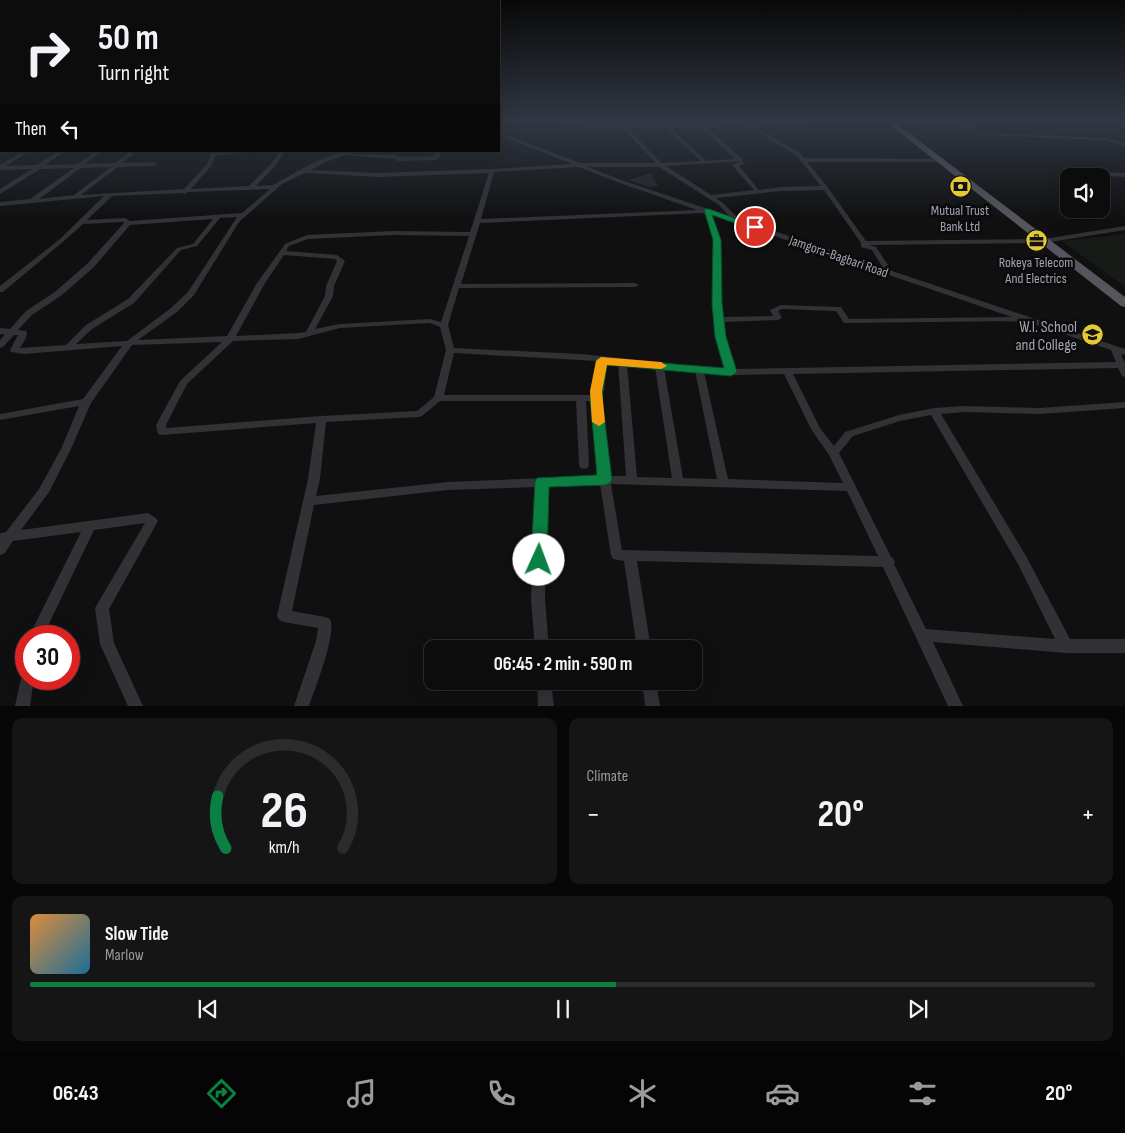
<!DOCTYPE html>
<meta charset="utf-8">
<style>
:root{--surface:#0c0c0d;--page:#151516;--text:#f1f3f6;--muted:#9a9b9d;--line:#2c2c2e;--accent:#0b8043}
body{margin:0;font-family:"Sofia Sans Condensed",sans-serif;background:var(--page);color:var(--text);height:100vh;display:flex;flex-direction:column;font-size:19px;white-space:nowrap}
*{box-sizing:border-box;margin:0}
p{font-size:16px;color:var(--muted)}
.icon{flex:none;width:28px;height:28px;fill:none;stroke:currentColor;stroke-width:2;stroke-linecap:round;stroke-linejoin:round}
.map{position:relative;height:706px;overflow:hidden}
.side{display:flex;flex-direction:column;gap:12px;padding:12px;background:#070707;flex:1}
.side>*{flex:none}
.hud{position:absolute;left:0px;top:0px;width:500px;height:152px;box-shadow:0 5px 20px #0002,0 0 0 1px var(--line);background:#0c0c0d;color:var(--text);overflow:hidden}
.tools{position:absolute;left:1060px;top:168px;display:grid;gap:10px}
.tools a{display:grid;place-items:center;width:50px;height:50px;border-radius:10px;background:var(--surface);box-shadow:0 5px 20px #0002,0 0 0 1px var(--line);font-size:25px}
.speed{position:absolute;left:15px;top:625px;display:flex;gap:10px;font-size:25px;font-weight:700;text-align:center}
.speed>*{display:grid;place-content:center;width:65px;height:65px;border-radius:50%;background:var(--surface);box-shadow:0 5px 20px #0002,0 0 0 1px var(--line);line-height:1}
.speed .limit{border:8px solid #d22;background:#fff;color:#111}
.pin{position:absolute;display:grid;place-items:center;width:42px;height:42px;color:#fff;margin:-21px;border:2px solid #fff;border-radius:50%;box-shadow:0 1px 5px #0007}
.me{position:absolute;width:55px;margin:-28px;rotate:2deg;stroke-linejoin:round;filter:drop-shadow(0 0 4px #0008)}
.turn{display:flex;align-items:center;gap:18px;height:105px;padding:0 15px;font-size:22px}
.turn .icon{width:65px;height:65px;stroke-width:2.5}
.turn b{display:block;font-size:35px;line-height:42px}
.then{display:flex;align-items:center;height:48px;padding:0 15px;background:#0003;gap:10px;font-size:19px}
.big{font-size:38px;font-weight:700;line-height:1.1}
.side .tile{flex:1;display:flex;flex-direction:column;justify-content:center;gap:8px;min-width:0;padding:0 18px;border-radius:10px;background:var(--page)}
.side .dial{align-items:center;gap:0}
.dial svg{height:130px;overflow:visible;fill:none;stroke:var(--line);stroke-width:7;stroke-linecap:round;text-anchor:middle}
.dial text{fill:var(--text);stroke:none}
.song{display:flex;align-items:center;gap:15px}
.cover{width:60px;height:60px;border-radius:8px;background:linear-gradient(135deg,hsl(30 70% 55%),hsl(200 70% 35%))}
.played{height:5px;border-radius:2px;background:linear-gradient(90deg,var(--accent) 55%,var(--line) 55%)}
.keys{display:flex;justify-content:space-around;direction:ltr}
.heat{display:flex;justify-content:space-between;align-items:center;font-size:28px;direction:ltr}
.side .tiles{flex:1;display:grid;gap:12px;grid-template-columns:1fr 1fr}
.tile:last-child{grid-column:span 2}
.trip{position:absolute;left:424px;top:640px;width:278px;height:50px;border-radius:10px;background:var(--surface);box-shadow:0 5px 20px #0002,0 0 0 1px var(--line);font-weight:700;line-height:50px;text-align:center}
.tab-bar{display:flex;height:80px;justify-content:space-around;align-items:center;background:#050505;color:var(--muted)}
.tab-bar .icon{width:35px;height:35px}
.tab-bar .current{color:var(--accent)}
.tab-bar b{font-size:22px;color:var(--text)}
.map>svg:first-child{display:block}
.green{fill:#161b18}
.building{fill:#232325}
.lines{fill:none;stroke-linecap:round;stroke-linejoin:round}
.minor{fill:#313136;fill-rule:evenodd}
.trunk{fill:#55565d;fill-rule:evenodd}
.route{fill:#0b8043;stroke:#07532c}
.slow{fill:#f59e0b}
.labels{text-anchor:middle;stroke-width:5;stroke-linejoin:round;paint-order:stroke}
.far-poi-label{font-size:14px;fill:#a2a4b1;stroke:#0b0b0c}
.far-street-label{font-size:14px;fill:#a2a4b1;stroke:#0b0b0c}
.poi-label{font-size:16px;fill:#a2a4b1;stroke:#0b0b0c;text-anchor:end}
</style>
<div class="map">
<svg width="1125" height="706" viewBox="0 0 1125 706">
<rect width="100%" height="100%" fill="#101011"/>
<!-- green -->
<path class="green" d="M1125,234V287L1062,241Z"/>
<!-- building -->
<path class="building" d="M651,173L658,186L649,187L628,180Z"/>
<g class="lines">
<!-- minor -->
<path class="minor" d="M631,121H636L638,126L698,124L695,121H700L703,124L890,121L753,126L800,153L804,158L941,159L942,160L939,162H807L826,185L866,241L1044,239L1125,226V230L1044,243L869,245L876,247L892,271L1125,349V355L1121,354L1125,363V377L1122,376L1118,368L793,374L820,428L834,446L845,432L899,415L934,408L965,406L1040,408L1125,402V408L1040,414L965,412L941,414L1026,556L1070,639H1125V653H1066L933,642L963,706H948L883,567L637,561L651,649H637L624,561L613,559L611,555L600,484L547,486L545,599L549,649H535L531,599L536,487L448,490L314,505L292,611L325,617L330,619C337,634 315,688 309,706H294L316,641L318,628L284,622L279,620L277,616L308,479L316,423L162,435L158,434L156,425L180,381L222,342L132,345L91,403L71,449L49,492L21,530L148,513L156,518L158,521L109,609L114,643L143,706H128L100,644L95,608L145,523L94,530L43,636H29L81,532L13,541L4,554L0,555V533L6,532L39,489L61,449L79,406L0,420V414L83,399L122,346L24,354L11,352L10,350L18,335H14L3,347L0,348V340L5,334H0V328L10,329L26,311L56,291L88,263L124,223L123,222L83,224L64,241L3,292H0V286L60,239L104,196L0,206V202L30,199L74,168L40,169L0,194V189L32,169L0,170V165L24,151H30L5,166L37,165L59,151H65L45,165L78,164L96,151H102L85,164L115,163L131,151H137L122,163L154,162L157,164L154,166L118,167L81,195L184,189L207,164L212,151H217V153L254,151L215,156L211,166L191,189L249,186L271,164L280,151H285L275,166L256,186L274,185L278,182C301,170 329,151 355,151L350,154L396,155L399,157L434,156L436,151H441L439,158L436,160L398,161L395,159L345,155L328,161L311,170L379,173L492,169L572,164L499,135V132L580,163H656L623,128L499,131V129L634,126ZM747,126L796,155L821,186L782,187L759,190L739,166L745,164L741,161L732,165L754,190L711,195L666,166L742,161V159L706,127ZM701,127L735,159L706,161L671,128ZM628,128H666L701,161L661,163ZM111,167L74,195L39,199L81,168ZM579,167L620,183L697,210L481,219L494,172ZM588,167H659L719,205L729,216L624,181ZM305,173L379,177L489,173L470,232L393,231L307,235L285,244L257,283L227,336L138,340L177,312L194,295L239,222L282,184ZM270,189L242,213L130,221L125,218L87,220L112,196L183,193L185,194L188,192ZM824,190L861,243V247L872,250L883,268L739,219L723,203L716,198L782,191ZM704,213L714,240L713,303L717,337L726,369L581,354L454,348L448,325L459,288L635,287L639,285L635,283L461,284L480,223ZM710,214L1012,317L849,319L841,307H838L781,305L770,310L773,316L723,317L721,303L720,240ZM237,217L188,292L171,308L127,341L76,344L92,329L134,303L181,250L197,246L220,218ZM213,219L193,244L177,248L128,299L86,325L66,345L20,348L26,338L27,333L26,331L18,330L32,315L62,295L94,267L130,225ZM393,235L469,236L441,322L430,319L340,324L315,329L333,296L334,286L345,261L337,255L286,251L289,246L308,239ZM284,255L335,259L337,261L326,286L325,296L306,332L298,333L236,336L265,283ZM782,309L836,311L844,323H847L1019,321L1022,320L1111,350L1116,362L735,369L725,337L723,322L778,320L782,318L778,311ZM430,323L440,327L446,350L434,397L417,411L321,416L167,428L166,425L187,384L233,341L298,339L340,328ZM454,353L597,361L592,395H444ZM605,362L618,363L626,476H610L601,398ZM627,364L655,367L672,478L637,477ZM664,368L695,371L717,479L683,478ZM704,372L731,375L784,374L811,429L829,455L843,483L728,479ZM440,401H576L579,465L580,468L584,469L588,468L589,465L586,401H592L599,476L448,482L316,496L320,479L326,422L419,417L422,416ZM931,415L1018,564L1055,639L926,629L894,564L895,562L893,558L891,557L839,453L853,436L900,421ZM611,484L847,491L878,556L622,550Z
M892,123L970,125L981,133L1105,138L1125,143V146L1105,140L980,135L969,127L890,125V123Z
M0,137H1V139H0Z
M0,144L1,145V147L0,148Z
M1082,168L1093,171L1125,173V177L1093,175L1080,171V169Z
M26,672V679H34L30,706H15L22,674Z
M537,681H551L554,706H538Z
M642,681H656L660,706H645Z"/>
<!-- trunk -->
<path class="trunk" d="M885,121H893L1125,297V307L1121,306Z"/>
</g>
<!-- sky -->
<linearGradient id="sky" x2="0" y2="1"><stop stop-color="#090909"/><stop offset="0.55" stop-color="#313743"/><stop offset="1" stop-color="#313743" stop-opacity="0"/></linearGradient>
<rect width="1125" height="220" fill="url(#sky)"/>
<!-- route -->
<path class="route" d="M704,209H709L759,227L752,229L712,215L721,240L722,303L726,337L737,372L731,376L607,365L602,398L612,480L610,483L605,485L549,487L547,560L545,565L539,567L534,565L531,560L535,482L537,478L597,475L590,398L597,358L724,368L715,337L712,303L713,240Z"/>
<!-- slow -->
<path class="slow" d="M601,357L661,362L667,366L661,369L607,365L602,391L605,422L599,426L592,422L590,391L596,361Z"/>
<!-- icons -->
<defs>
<symbol id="bank-disc" viewBox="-11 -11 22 22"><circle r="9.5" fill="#e3c936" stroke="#0b0b0c"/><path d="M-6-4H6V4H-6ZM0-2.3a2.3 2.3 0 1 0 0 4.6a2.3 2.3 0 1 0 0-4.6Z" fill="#111"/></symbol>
<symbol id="office-disc" viewBox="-11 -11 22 22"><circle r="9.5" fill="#e3c936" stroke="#0b0b0c"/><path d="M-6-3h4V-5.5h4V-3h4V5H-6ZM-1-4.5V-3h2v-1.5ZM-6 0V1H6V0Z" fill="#111"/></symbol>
<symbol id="school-disc" viewBox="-11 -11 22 22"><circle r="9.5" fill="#e3c936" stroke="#0b0b0c"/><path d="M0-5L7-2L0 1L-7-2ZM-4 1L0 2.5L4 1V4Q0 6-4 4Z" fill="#111"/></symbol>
</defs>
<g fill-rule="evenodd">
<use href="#bank-disc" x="948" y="174" width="25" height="25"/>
<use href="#office-disc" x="1024" y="228" width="25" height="25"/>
<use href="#school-disc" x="1080" y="322" width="25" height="25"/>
</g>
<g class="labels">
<!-- far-poi labels -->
<g class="far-poi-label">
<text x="960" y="215">Mutual Trust<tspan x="960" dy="16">Bank Ltd</tspan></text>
<text x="1036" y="267">Rokeya Telecom<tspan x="1036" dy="16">And Electrics</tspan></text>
</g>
<!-- far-street labels -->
<g class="far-street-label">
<text transform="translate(839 256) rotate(19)" y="5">Jamgora-Bagbari Road</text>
</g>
<!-- poi labels -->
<g class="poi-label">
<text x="1077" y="332">W.I. School<tspan x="1077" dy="18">and College</tspan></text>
</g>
</g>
</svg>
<div class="tools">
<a><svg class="icon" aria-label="sound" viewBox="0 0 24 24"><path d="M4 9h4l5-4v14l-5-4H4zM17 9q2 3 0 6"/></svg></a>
</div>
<div class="speed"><div class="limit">30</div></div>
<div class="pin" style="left:755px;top:227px;background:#d93025"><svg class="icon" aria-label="arrive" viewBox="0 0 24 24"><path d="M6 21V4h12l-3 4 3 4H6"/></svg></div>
<svg class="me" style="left:539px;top:560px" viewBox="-20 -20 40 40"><circle r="19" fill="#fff"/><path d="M0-13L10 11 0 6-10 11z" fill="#0b8043"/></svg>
<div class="trip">06:45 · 2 min · 590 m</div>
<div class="hud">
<div class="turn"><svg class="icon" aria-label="right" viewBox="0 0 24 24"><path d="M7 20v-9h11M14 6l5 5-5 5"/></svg><div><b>50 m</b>Turn right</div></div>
<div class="then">Then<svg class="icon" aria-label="left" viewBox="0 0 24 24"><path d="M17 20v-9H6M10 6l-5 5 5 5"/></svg></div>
</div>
</div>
<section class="side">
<div class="tiles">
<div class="tile dial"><svg viewBox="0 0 100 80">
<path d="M14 69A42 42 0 1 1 86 69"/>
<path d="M14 69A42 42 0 0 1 9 37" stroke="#0b8043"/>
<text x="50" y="56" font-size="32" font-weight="700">26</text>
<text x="50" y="72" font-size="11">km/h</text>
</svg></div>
<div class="tile"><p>Climate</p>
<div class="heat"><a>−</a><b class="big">20°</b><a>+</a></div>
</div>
<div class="tile">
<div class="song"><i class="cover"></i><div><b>Slow Tide</b><p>Marlow</p></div></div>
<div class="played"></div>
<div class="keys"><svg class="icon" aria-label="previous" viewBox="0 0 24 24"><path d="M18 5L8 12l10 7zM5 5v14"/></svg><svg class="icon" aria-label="pause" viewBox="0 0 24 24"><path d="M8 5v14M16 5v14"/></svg><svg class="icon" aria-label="next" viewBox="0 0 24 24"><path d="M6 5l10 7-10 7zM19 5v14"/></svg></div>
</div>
</div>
</section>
<nav class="tab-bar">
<b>06:43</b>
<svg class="icon current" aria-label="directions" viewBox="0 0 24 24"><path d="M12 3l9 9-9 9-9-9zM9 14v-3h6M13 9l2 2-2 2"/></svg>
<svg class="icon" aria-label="music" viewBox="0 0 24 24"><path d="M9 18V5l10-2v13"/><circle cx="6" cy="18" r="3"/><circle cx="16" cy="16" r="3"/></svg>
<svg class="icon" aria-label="phone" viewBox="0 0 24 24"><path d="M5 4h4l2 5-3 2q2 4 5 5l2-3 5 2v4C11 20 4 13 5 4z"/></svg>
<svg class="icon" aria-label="climate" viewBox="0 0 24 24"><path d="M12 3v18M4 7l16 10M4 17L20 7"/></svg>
<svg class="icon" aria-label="car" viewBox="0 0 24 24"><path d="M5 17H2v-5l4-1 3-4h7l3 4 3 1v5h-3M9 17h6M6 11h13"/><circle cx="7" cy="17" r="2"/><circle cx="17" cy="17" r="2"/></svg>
<svg class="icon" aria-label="filters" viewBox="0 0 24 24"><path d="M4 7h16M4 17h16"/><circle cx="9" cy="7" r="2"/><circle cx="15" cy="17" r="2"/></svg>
<b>20°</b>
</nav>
